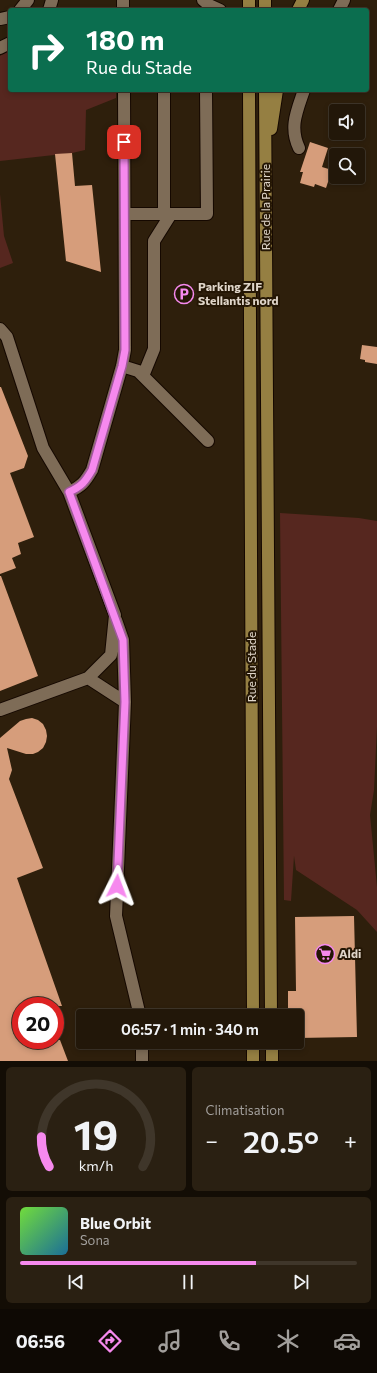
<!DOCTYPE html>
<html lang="fr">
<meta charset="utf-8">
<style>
:root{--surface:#221709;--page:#2a2012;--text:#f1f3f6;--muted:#a29f9c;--line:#3f362a;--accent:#f689ee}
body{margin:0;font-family:Commissioner,sans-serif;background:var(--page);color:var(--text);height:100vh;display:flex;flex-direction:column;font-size:15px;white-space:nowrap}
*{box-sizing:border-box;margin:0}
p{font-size:13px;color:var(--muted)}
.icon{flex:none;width:22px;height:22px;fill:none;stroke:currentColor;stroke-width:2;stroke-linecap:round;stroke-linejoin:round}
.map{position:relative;height:1061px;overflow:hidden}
.sheet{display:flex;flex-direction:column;gap:6px;padding:6px;background:#130d05;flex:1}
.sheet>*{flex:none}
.top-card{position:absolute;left:8px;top:8px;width:361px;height:84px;border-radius:4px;box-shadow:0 2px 6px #0003,0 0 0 1px var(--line);background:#0b6e4f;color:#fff;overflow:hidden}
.buttons{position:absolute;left:329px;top:104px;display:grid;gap:8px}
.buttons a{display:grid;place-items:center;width:36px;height:36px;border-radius:4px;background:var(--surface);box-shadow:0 2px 6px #0003,0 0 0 1px var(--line);font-size:20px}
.speed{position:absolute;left:12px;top:997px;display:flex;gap:8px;font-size:20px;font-weight:700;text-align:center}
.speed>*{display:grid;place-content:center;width:52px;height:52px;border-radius:50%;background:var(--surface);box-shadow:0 2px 6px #0003,0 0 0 1px var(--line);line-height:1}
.speed .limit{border:6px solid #d22;background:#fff;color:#111}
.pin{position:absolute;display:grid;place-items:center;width:34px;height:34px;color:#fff;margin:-17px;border-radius:8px;box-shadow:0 2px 6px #0006}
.me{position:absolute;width:44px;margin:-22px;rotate:3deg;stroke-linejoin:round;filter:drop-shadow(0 0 3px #0008)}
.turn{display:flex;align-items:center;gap:14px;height:84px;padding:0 12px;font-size:18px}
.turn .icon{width:52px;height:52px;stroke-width:2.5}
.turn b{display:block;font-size:28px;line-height:34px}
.big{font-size:30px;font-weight:600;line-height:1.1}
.sheet .widget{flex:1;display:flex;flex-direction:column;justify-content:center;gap:6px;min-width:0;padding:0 14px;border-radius:6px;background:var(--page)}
.sheet .dial{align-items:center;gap:0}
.dial svg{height:104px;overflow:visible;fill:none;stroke:var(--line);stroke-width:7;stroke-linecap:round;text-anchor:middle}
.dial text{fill:var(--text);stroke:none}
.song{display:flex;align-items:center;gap:12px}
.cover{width:48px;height:48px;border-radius:6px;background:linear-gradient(135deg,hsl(100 70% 55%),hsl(200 70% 35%))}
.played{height:4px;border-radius:2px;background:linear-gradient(90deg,var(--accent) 70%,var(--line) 70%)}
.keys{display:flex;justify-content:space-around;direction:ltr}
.heat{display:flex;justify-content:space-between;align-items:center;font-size:22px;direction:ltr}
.sheet .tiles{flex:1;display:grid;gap:6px;grid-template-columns:1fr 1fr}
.widget:last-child{grid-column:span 2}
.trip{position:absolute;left:76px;top:1009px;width:228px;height:40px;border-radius:4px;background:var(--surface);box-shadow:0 2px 6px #0003,0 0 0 1px var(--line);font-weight:600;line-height:40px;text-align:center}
.menu{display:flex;height:64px;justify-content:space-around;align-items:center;background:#0e0904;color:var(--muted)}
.menu .icon{width:28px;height:28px}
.menu .selected{color:var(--accent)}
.menu b{font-size:18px;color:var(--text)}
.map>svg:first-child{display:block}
.green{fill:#56271f}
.building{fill:#d69d7b}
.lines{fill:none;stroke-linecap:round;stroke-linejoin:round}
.minor-casing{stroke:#150800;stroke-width:14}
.major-casing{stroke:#150800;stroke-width:14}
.minor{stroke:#7e6c57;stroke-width:12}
.major{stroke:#957f42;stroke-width:12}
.route-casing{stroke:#a0599b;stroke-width:10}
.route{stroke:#f689ee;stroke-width:7}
.labels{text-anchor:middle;stroke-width:4;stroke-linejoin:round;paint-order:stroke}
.street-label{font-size:12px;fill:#e0d6ca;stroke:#241604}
.poi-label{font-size:12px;font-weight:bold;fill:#e0d6ca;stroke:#241604;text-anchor:start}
</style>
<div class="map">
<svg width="377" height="1061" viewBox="0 0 377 1061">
<rect width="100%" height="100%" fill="#2e1f0c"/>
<!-- green -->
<path class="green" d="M59,8H107L109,10H58Z
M10,50V90H116V98L86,110L85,150L72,153L0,161V56Z
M0,194L4,236L13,263L0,268Z
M280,513L359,518L377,521V727L374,790L370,815L377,887V932L357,910L296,870L294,856L291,901L284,900Z"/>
<!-- building -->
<path class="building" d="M310,142L328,148L322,167L332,170L326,188L315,184L314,187L300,183L303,172H300Z
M72,153L75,186L92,185L101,272L66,261L55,154Z
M362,345L377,347V364L365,362V360L360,359Z
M0,387H1L28,456L24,468L10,473L34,537L18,543L21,554L12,558L16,568L0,574Z
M0,576H1L38,676L0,691Z
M32,718L38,720L43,724L46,730L47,736L46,742L43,748L38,752L33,754H26L7,748L12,770L9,779L43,868L17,878L62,1006H21V1040H60L68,1061H0V738L20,721L26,719Z
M354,916L357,1037L297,1038V1016H288V991H296L295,917Z"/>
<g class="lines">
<defs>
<path id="minor" d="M123,0V10
M203,0L209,5L220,10
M20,10L28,0
M49,10L52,0
M339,10L344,0
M0,19L10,17
M0,48L10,43
M164,90V214
M299,148C289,127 297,111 304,90
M125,214H207L206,90
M0,329L7,337L43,448L69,492L115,615L111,655L88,678L0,710
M122,366L138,371L208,441
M143,376L154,349V241L171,214
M69,492C82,486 85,482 92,470L122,366L125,350L124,90
M116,620L123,640L125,702
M88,678L125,702L116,916L140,1016
M142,1061V1042"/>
<path id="major" d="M249,0V10
M265,10V0
M298,10L303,0
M249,90L253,1016
M265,90L271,1016
M271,129L277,90
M253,1042V1061
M272,1042V1061"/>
</defs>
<!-- minor casing -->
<use href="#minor" class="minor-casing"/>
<!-- major casing -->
<use href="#major" class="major-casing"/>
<!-- minor -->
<use href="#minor" class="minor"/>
<!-- major -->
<use href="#major" class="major"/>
</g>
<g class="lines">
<defs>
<path id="route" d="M117,886L125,702L123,640L69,492C82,486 85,482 92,470L122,366L125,350L124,142"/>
</defs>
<!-- route casing -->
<use href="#route" class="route-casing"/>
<!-- route -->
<use href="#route" class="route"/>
</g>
<!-- icons -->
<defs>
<symbol id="parking-ring" viewBox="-11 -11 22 22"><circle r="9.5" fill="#241604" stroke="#f689ee" stroke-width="1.5"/><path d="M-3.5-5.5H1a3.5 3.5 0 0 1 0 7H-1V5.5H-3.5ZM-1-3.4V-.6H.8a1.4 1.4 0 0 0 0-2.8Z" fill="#f689ee"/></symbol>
<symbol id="supermarket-ring" viewBox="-11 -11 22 22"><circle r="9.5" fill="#241604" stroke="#f689ee" stroke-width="1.5"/><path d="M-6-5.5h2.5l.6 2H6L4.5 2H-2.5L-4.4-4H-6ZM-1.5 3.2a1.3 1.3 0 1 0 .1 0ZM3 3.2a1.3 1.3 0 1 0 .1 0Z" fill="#f689ee"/></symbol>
</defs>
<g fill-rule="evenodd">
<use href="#parking-ring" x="173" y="283" width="22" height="22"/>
<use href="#supermarket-ring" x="314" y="943" width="22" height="22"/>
</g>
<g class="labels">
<!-- street labels -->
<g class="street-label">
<text transform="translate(266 207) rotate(-90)" y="4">Rue de la Prairie</text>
<text transform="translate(252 667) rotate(-90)" y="4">Rue du Stade</text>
</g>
<!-- poi labels -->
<g class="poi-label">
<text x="198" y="291">Parking ZIF<tspan x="198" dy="14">Stellantis nord</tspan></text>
<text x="339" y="958">Aldi</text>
</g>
</g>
</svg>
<div class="buttons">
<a><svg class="icon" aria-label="sound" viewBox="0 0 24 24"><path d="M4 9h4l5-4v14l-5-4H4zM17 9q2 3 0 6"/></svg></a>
<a><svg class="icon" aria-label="search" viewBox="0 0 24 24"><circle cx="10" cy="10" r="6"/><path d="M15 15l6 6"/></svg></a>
</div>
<div class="speed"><div class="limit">20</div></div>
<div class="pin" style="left:124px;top:142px;background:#d93025"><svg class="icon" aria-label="arrive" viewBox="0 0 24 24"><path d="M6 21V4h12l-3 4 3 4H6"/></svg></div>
<svg class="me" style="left:117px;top:886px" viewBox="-20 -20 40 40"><path d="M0-17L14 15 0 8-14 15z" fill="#f689ee" stroke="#fff" stroke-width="4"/></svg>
<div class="trip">06:57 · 1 min · 340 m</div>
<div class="top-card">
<div class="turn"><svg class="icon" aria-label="right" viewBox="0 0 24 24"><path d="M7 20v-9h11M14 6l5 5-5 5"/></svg><div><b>180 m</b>Rue du Stade</div></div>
</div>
</div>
<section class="sheet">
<div class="tiles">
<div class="widget dial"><svg viewBox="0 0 100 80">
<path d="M14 69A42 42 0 1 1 86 69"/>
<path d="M14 69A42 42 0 0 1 8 46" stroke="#f689ee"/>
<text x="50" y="56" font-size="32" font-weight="700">19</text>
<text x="50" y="72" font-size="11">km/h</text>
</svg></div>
<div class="widget"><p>Climatisation</p>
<div class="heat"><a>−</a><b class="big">20.5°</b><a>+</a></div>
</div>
<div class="widget">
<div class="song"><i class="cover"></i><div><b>Blue Orbit</b><p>Sona</p></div></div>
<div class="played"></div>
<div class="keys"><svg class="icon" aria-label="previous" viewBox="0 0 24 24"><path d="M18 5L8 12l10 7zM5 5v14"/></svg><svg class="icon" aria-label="pause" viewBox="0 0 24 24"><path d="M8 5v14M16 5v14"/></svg><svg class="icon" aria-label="next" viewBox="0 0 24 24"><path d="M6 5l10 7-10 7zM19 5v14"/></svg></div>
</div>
</div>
</section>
<nav class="menu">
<b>06:56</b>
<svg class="icon selected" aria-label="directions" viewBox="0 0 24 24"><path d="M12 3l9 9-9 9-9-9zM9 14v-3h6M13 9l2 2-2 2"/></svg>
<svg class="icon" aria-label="music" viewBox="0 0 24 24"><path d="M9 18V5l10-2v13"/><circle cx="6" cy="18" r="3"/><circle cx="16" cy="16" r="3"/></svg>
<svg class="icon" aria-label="phone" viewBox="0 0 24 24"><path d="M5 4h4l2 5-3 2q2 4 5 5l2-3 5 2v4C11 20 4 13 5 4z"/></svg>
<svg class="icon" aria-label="climate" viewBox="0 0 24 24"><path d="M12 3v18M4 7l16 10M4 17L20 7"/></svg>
<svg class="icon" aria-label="car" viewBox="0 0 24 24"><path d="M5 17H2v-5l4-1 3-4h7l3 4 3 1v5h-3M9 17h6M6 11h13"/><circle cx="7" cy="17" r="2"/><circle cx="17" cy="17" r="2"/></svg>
</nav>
